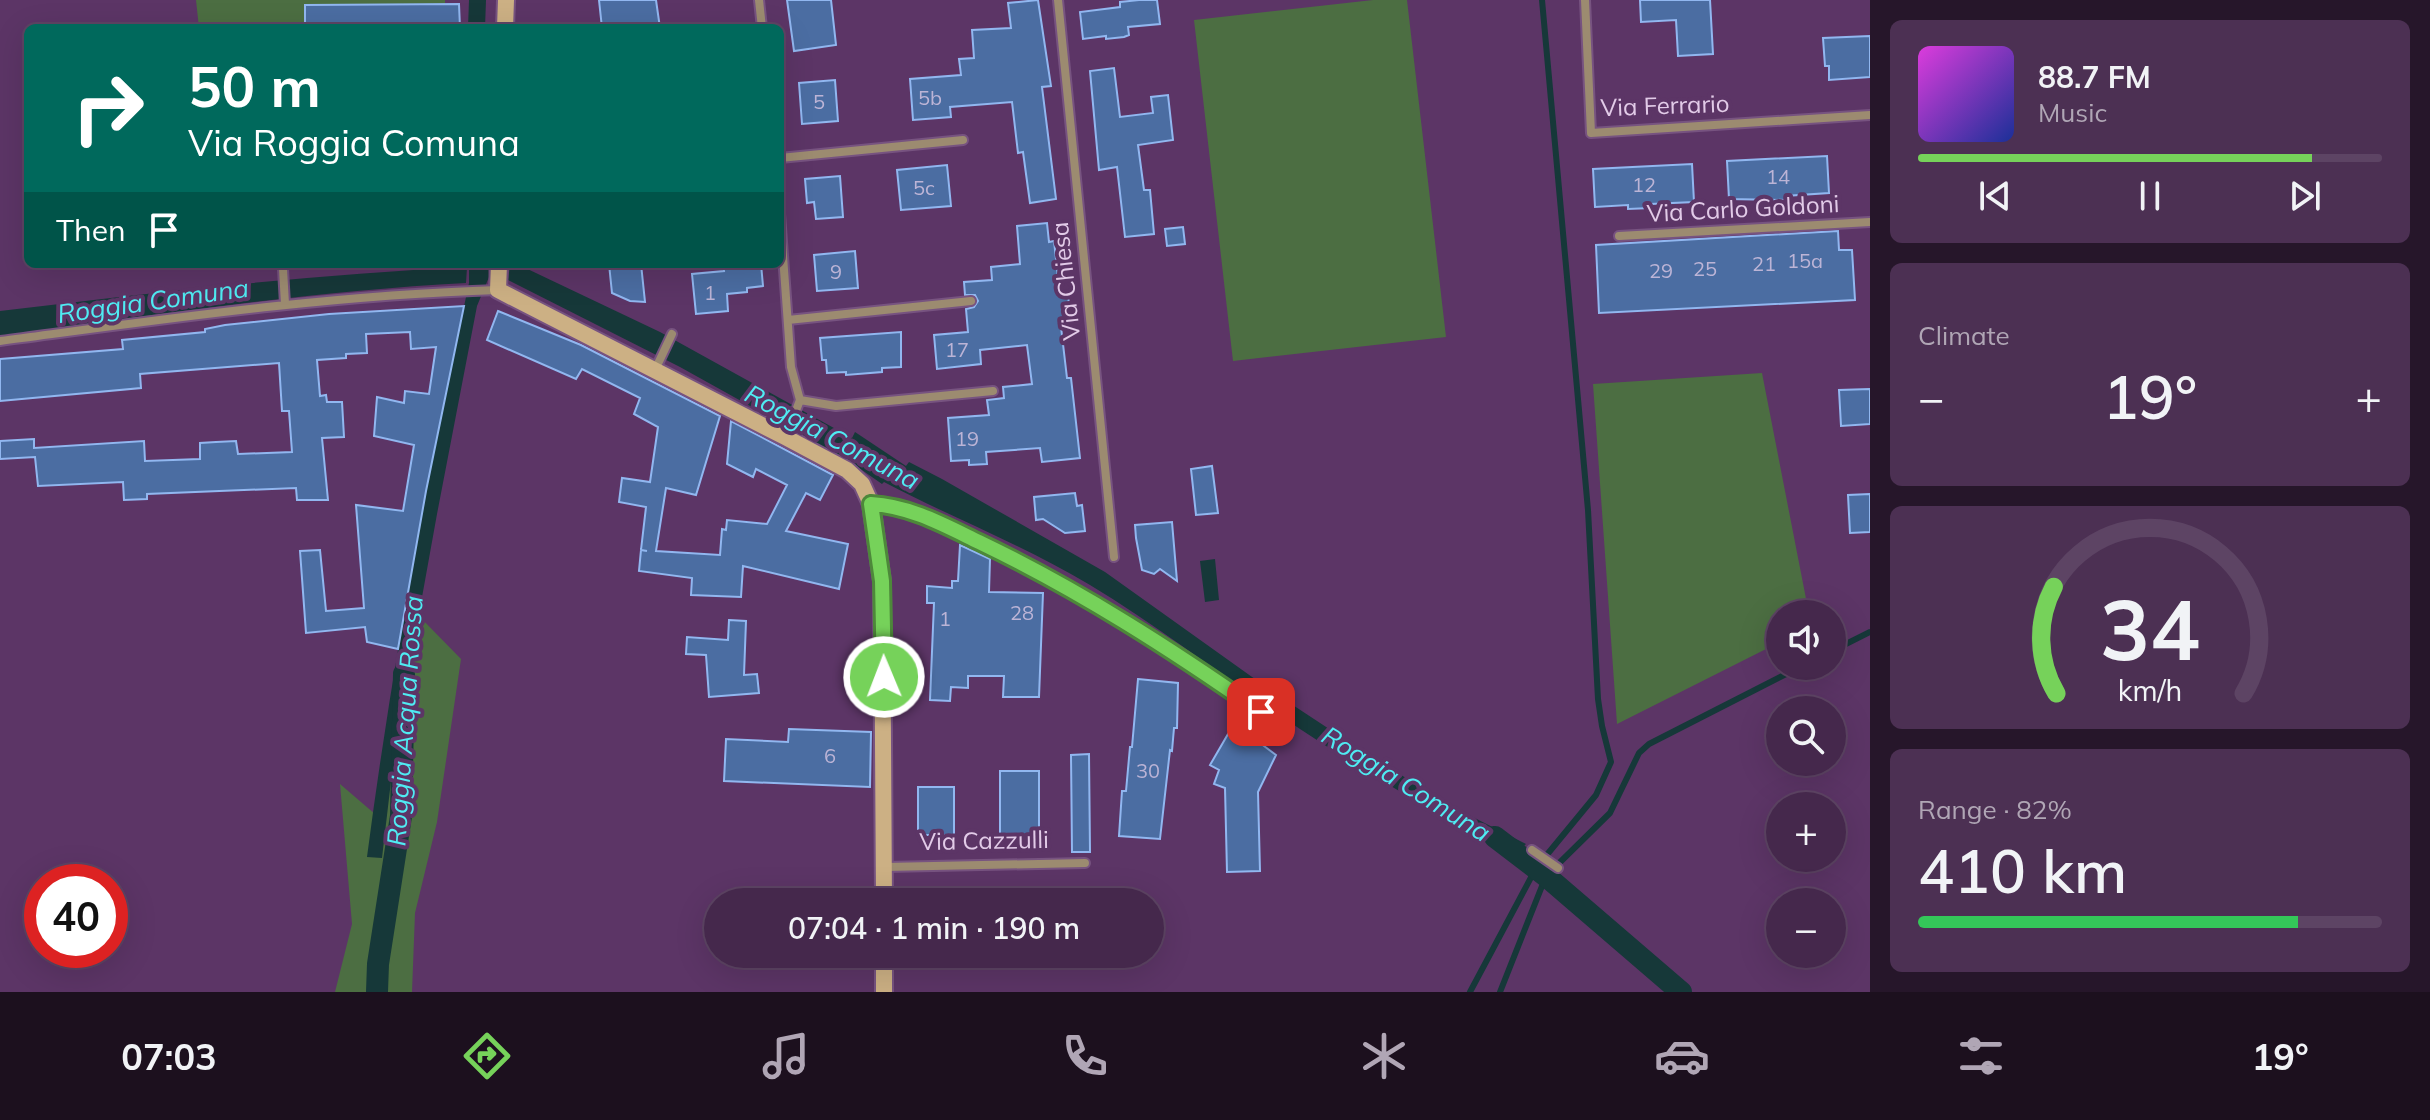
<!DOCTYPE html>
<meta charset="utf-8">
<style>
:root{--surface:#45284c;--page:#4c3053;--text:#f1f3f6;--muted:#b0a6b5;--line:#5d4464;--accent:#76d25a}
body{margin:0;font-family:Mulish,sans-serif;background:var(--page);color:var(--text);height:100vh;display:flex;flex-direction:column;font-size:30px;white-space:nowrap}
*{box-sizing:border-box;margin:0}
p{font-size:26px;color:var(--muted)}
.icon{flex:none;width:44px;height:44px;fill:none;stroke:currentColor;stroke-width:2;stroke-linecap:round;stroke-linejoin:round}
.map{position:relative;flex:1;overflow:hidden}
.side{display:flex;flex-direction:column;gap:20px;padding:20px;background:#26162a;width:560px}
.side>*{flex:none}
.guide{position:absolute;left:24px;top:24px;width:760px;height:244px;border-radius:12px;box-shadow:0 8px 32px #0002,0 0 0 2px var(--line);background:#00695c;color:#fff;overflow:hidden}
.fabs{position:absolute;left:1766px;top:600px;display:grid;gap:16px}
.fabs a{display:grid;place-items:center;width:80px;height:80px;border-radius:50%;background:var(--surface);box-shadow:0 8px 32px #0002,0 0 0 2px var(--line);font-size:40px}
.speed{position:absolute;left:24px;top:864px;display:flex;gap:16px;font-size:40px;font-weight:700;text-align:center}
.speed>*{display:grid;place-content:center;width:104px;height:104px;border-radius:50%;background:var(--surface);box-shadow:0 8px 32px #0002,0 0 0 2px var(--line);line-height:1}
.speed .limit{border:12px solid #d22;background:#fff;color:#111}
.pin{position:absolute;display:grid;place-items:center;width:68px;height:68px;color:#fff;margin:-34px;border-radius:16px;box-shadow:0 4px 12px #0006}
.me{position:absolute;width:88px;margin:-44px;rotate:359deg;stroke-linejoin:round;filter:drop-shadow(0 0 6px #0008)}
.turn{display:flex;align-items:center;gap:28px;height:168px;padding:0 32px;font-size:36px}
.turn .icon{width:104px;height:104px;stroke-width:2.5}
.turn b{display:block;font-size:56px;line-height:68px}
.then{display:flex;align-items:center;height:76px;padding:0 32px;background:#0003;gap:16px;font-size:30px}
.big{font-size:60px;font-weight:600;line-height:1.1}
.side .widget{flex:1;display:flex;flex-direction:column;justify-content:center;gap:12px;min-width:0;padding:0 28px;border-radius:12px;background:var(--page)}
.side .dial{align-items:center;gap:0}
.dial svg{height:208px;overflow:visible;fill:none;stroke:var(--line);stroke-width:7;stroke-linecap:round;text-anchor:middle}
.dial text{fill:var(--text);stroke:none}
.song{display:flex;align-items:center;gap:24px}
.cover{width:96px;height:96px;border-radius:12px;background:linear-gradient(135deg,hsl(300 70% 55%),hsl(230 70% 35%))}
.played{height:8px;border-radius:4px;background:linear-gradient(90deg,var(--accent) 85%,var(--line) 85%)}
.keys{display:flex;justify-content:space-around;direction:ltr}
.heat{display:flex;justify-content:space-between;align-items:center;font-size:44px;direction:ltr}
.charge{height:12px;border-radius:6px;background:linear-gradient(90deg,#34c759 82%,var(--line) 0)}
.trip{position:absolute;left:704px;top:888px;width:460px;height:80px;border-radius:40px;background:var(--surface);box-shadow:0 8px 32px #0002,0 0 0 2px var(--line);font-weight:600;line-height:80px;text-align:center}
.menu{display:flex;height:128px;justify-content:space-around;align-items:center;background:#1c101e;color:var(--muted)}
.menu .icon{width:56px;height:56px}
.menu .active{color:var(--accent)}
.menu b{font-size:36px;color:var(--text)}
main{display:flex;flex:1;min-height:0}
.map>svg:first-child{display:block}
.green{fill:#4c6e42}
.water{fill:#163839}
.lines{fill:none;stroke-linecap:round;stroke-linejoin:round}
.stream{stroke:#163839;stroke-width:6}
.canal{stroke:#163839;stroke-width:22}
.building{fill:#4b6da2;stroke:#91b7f0;stroke-width:2}
.street-casing{stroke:#775380;stroke-width:12}
.secondary-casing{stroke:#775380;stroke-width:20}
.street{stroke:#9c8b70;stroke-width:8}
.secondary{stroke:#ccb084;stroke-width:16}
.route-casing{stroke:#4d883a;stroke-width:20}
.route{stroke:#76d25a;stroke-width:14}
.labels{text-anchor:middle;stroke-width:8;stroke-linejoin:round;paint-order:stroke}
.number-label{font-size:20px;fill:#bcb4d6}
.street-label{font-size:24px;fill:#e2cbe8;stroke:#5c3566}
.water-label{font-size:26px;font-style:italic;fill:#4fecf3;stroke:#5c3566}
</style>
<main>
<div class="map">
<svg width="1870" height="992" viewBox="0 0 1870 992">
<rect width="100%" height="100%" fill="#5c3566"/>
<!-- green -->
<path class="green" d="M196,0H445V4L306,5L305,28H199Z
M1373,0H1407L1446,337L1233,361L1194,20Z
M1762,373L1809,614H1780V642L1617,724L1593,384Z
M417,614L461,659L437,822L415,913L412,992H335L352,924L340,784L382,820Z"/>
<!-- water -->
<path class="water" d="M469,0H486L485,28H468Z
M469,264H488L489,277L477,306L437,514L395,747L382,858L367,857C392,665 428,473 469,283Z
M517,264L660,332L852,438L855,432L906,466L909,462L942,479L1105,572L1273,692L1355,746L1449,805L1526,844L1514,856L1508,855C1438,814 1368,774 1300,729C1230,682 1163,629 1090,585C1024,545 952,518 884,482L882,484L849,461L680,367L508,280L510,265Z
M467,267L466,283C310,291 155,315 0,336V311C155,292 310,275 467,267Z
M1215,559L1219,600L1205,602L1200,561Z"/>
<g class="lines">
<!-- stream -->
<path class="stream" d="M1832,651L1870,632
M1470,992L1536,868L1596,795L1611,762L1602,726L1598,699L1588,510L1542,0
M1500,992L1546,876L1610,813L1639,753L1649,744L1802,666"/>
<!-- canal -->
<path class="canal" d="M1495,837L1546,876L1681,992
M377,992L378,964L401,816L404,674"/>
</g>
<!-- building -->
<path class="building" d="M599,0H656L660,28H602Z
M787,0H831L836,45L794,51Z
M1038,0L1051,86L1042,87L1056,199L1030,203L1023,152L1018,153L1012,102L950,107L951,117L913,120L910,79L961,75L959,59L974,58L972,30L1011,28L1008,3Z
M1139,0H1157L1160,24L1128,27L1129,35L1124,37L1106,39V36L1083,39L1080,12L1120,7V2Z
M1640,0H1710L1713,54L1678,56L1676,20L1641,22Z
M459,4L460,28H305V5Z
M1870,36V77L1829,80V66H1825L1823,38Z
M1114,68L1120,117L1153,113L1151,97L1168,95L1173,140L1138,145L1144,190H1150L1154,234L1125,237L1117,167L1099,170L1090,71Z
M835,80L838,121L802,124L799,83Z
M1827,156L1829,193L1785,196L1786,200L1729,199L1727,161Z
M1692,164L1694,202L1651,204V208L1628,209V205L1595,207L1593,169Z
M947,165L951,206L901,210L897,170Z
M840,176L843,217L816,219L814,202L807,203L805,179Z
M1047,223L1049,242L1054,241L1060,295H1068L1071,326L1061,327L1067,378H1071L1080,458L1042,462L1040,448L986,452L987,464L969,465V460L951,461L948,418L989,415L987,400L1004,398L1003,387L1032,384L1027,345L980,350L981,364L937,369L934,335L968,332L966,309L974,307L978,301L975,295H965L964,282L992,280L991,267L1020,264L1017,226Z
M1183,227L1185,244L1167,246L1165,229Z
M1838,231L1839,250H1852L1855,300L1599,313L1596,245Z
M855,251L858,288L817,291L814,255Z
M609,264H641L645,302L630,301L612,293Z
M723,264H761L763,286L747,288V292L727,294L728,311L696,314L692,274L724,271Z
M464,306L426,491L398,649L367,642L365,627L306,633L300,551L320,550L326,611L364,608L356,505L403,511L414,445L374,436L377,397L404,403L405,391L429,394L436,347L411,349L410,332L366,334L367,353L346,354V358L317,360L320,396L326,395L327,402H342L344,437L322,438L328,500H297L296,488L147,494V499L124,500L123,482L38,486L35,457L0,459V441L34,439V448L144,441L145,461L200,459V443L216,442L236,441L238,454L292,452L289,411H282L279,363L140,374L141,388L0,401V359L123,349L122,340L205,332V329L225,325L329,314Z
M498,311L581,345L720,416L696,495L666,488L656,551L720,555L722,529L726,530L727,520L767,524L787,485L756,469L753,477L727,464L731,421L833,475L820,500L806,493L786,531L848,544L839,589L743,566L741,597L691,595L692,578L639,571L641,550L647,551L641,550L646,507L619,502L622,478L650,482L658,427L634,414L640,398L582,369L576,379L487,340Z
M901,332V367L882,368V372L846,375V372L827,373L826,360H822L820,338Z
M1870,389V424L1841,426L1839,390Z
M1212,466L1218,513L1196,515L1191,469Z
M1075,493L1077,506L1082,505L1085,531L1065,533L1043,519L1036,520L1034,497Z
M1870,494V532L1850,533L1848,495Z
M1172,522L1177,581L1160,569L1154,574L1142,570L1136,538L1135,525Z
M960,545L990,559L989,592L1043,593L1039,697H1003L1004,676H968V688L951,687L950,701L930,700L934,603H927V586L952,588V581H958Z
M729,620L746,621L744,675L757,674L759,693L709,697L706,655L686,654L687,637L728,640Z
M1138,679L1178,683L1177,728H1174L1172,751L1170,750L1160,839L1119,836L1122,791H1126L1130,747H1132Z
M1242,710L1269,728L1260,743L1276,755L1258,792L1260,871L1227,872L1225,788L1214,784L1219,770L1210,765Z
M789,729L871,732L870,787L724,781L726,739L788,742Z
M1089,754L1090,852H1072L1071,755Z
M1000,771H1039V835H1000Z
M918,787H954V835H918Z"/>
<g class="lines">
<defs>
<path id="street" d="M759,0L762,28
M1058,0L1114,557
M1585,0L1591,133L1870,115
M780,158L963,140
M780,214L791,367L800,400L786,437
M1619,236L1870,222
M283,269L285,304
M788,320L971,301
M0,341C166,319 330,295 498,290
M655,370L672,334
M800,400L836,406L993,391
M871,504C911,506 944,526 979,542C1079,590 1171,649 1261,712
M1532,850L1558,868
M885,867L1085,863"/>
<path id="secondary" d="M505,28L506,0
M499,264L498,290L785,437L847,470L862,484L871,504L882,581L884,902
M884,992V954"/>
</defs>
<!-- street casing -->
<use href="#street" class="street-casing"/>
<!-- secondary casing -->
<use href="#secondary" class="secondary-casing"/>
<!-- street -->
<use href="#street" class="street"/>
<!-- secondary -->
<use href="#secondary" class="secondary"/>
</g>
<g class="lines">
<defs>
<path id="route" d="M884,677L882,581L871,504C910,506 944,525 979,542C1079,590 1171,649 1261,712"/>
</defs>
<!-- route casing -->
<use href="#route" class="route-casing"/>
<!-- route -->
<use href="#route" class="route"/>
</g>
<g class="labels">
<!-- number labels -->
<g class="number-label">
<text x="930" y="105">5b</text>
<text x="819" y="109">5</text>
<text x="1778" y="184">14</text>
<text x="1644" y="192">12</text>
<text x="924" y="195">5c</text>
<text x="1805" y="268">15a</text>
<text x="1764" y="271">21</text>
<text x="1705" y="276">25</text>
<text x="1661" y="278">29</text>
<text x="836" y="279">9</text>
<text x="710" y="300">1</text>
<text x="957" y="357">17</text>
<text x="967" y="446">19</text>
<text x="1022" y="620">28</text>
<text x="945" y="626">1</text>
<text x="830" y="763">6</text>
<text x="1148" y="778">30</text>
</g>
<!-- street labels -->
<g class="street-label">
<text transform="translate(1665 106) rotate(-2)" y="8">Via Ferrario</text>
<text transform="translate(1743 209) rotate(-3)" y="8">Via Carlo Goldoni</text>
<text transform="translate(1066 281) rotate(-96)" y="8">Via Chiesa</text>
<text transform="translate(984 841) rotate(-1)" y="8">Via Cazzulli</text>
</g>
<!-- water labels -->
<g class="water-label">
<text transform="translate(153 301) rotate(-8)" y="9">Roggia Comuna</text>
<text transform="translate(832 437) rotate(28)" y="9">Roggia Comuna</text>
<text transform="translate(405 721) rotate(-86)" y="9">Roggia Acqua Rossa</text>
<text transform="translate(1406 784) rotate(32)" y="9">Roggia Comuna</text>
</g>
</g>
</svg>
<div class="fabs">
<a><svg class="icon" aria-label="sound" viewBox="0 0 24 24"><path d="M4 9h4l5-4v14l-5-4H4zM17 9q2 3 0 6"/></svg></a>
<a><svg class="icon" aria-label="search" viewBox="0 0 24 24"><circle cx="10" cy="10" r="6"/><path d="M15 15l6 6"/></svg></a>
<a>+</a>
<a>−</a>
</div>
<div class="speed"><div class="limit">40</div></div>
<div class="pin" style="left:1261px;top:712px;background:#d93025"><svg class="icon" aria-label="arrive" viewBox="0 0 24 24"><path d="M6 21V4h12l-3 4 3 4H6"/></svg></div>
<svg class="me" style="left:884px;top:677px" viewBox="-20 -20 40 40"><circle r="17" fill="#76d25a" stroke="#fff" stroke-width="3"/><path d="M0-11L8 9 0 5-8 9z" fill="#fff"/></svg>
<div class="trip">07:04 · 1 min · 190 m</div>
<div class="guide">
<div class="turn"><svg class="icon" aria-label="right" viewBox="0 0 24 24"><path d="M7 20v-9h11M14 6l5 5-5 5"/></svg><div><b>50 m</b>Via Roggia Comuna</div></div>
<div class="then">Then<svg class="icon" aria-label="arrive" viewBox="0 0 24 24"><path d="M6 21V4h12l-3 4 3 4H6"/></svg></div>
</div>
</div>
<section class="side">
<div class="widget">
<div class="song"><i class="cover"></i><div><b>88.7 FM</b><p>Music</p></div></div>
<div class="played"></div>
<div class="keys"><svg class="icon" aria-label="previous" viewBox="0 0 24 24"><path d="M18 5L8 12l10 7zM5 5v14"/></svg><svg class="icon" aria-label="pause" viewBox="0 0 24 24"><path d="M8 5v14M16 5v14"/></svg><svg class="icon" aria-label="next" viewBox="0 0 24 24"><path d="M6 5l10 7-10 7zM19 5v14"/></svg></div>
</div>
<div class="widget"><p>Climate</p>
<div class="heat"><a>−</a><b class="big">19°</b><a>+</a></div>
</div>
<div class="widget dial"><svg viewBox="0 0 100 80">
<path d="M14 69A42 42 0 1 1 86 69"/>
<path d="M14 69A42 42 0 0 1 13 28" stroke="#76d25a"/>
<text x="50" y="56" font-size="32" font-weight="700">34</text>
<text x="50" y="72" font-size="11">km/h</text>
</svg></div>
<div class="widget"><p>Range · 82%</p><b class="big">410 km</b><div class="charge"></div></div>
</section>
</main>
<nav class="menu">
<b>07:03</b>
<svg class="icon active" aria-label="directions" viewBox="0 0 24 24"><path d="M12 3l9 9-9 9-9-9zM9 14v-3h6M13 9l2 2-2 2"/></svg>
<svg class="icon" aria-label="music" viewBox="0 0 24 24"><path d="M9 18V5l10-2v13"/><circle cx="6" cy="18" r="3"/><circle cx="16" cy="16" r="3"/></svg>
<svg class="icon" aria-label="phone" viewBox="0 0 24 24"><path d="M5 4h4l2 5-3 2q2 4 5 5l2-3 5 2v4C11 20 4 13 5 4z"/></svg>
<svg class="icon" aria-label="climate" viewBox="0 0 24 24"><path d="M12 3v18M4 7l16 10M4 17L20 7"/></svg>
<svg class="icon" aria-label="car" viewBox="0 0 24 24"><path d="M5 17H2v-5l4-1 3-4h7l3 4 3 1v5h-3M9 17h6M6 11h13"/><circle cx="7" cy="17" r="2"/><circle cx="17" cy="17" r="2"/></svg>
<svg class="icon" aria-label="filters" viewBox="0 0 24 24"><path d="M4 7h16M4 17h16"/><circle cx="9" cy="7" r="2"/><circle cx="15" cy="17" r="2"/></svg>
<b>19°</b>
</nav>
